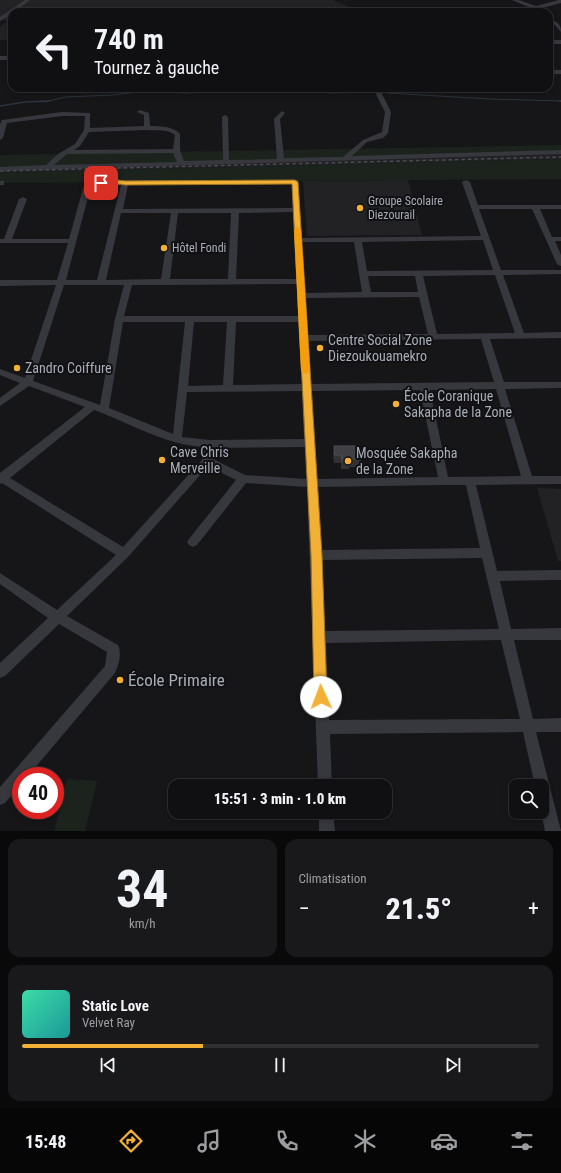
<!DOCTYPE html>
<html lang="fr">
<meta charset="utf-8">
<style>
:root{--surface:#101012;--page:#19191b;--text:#f1f3f6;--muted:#9c9d9f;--line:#303032;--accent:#f2b134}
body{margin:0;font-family:"Roboto Condensed",sans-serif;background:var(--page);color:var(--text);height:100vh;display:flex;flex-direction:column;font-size:15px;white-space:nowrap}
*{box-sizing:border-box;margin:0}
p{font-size:13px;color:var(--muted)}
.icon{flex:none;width:22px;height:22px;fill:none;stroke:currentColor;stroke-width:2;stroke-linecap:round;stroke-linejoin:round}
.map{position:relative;height:831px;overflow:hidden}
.sheet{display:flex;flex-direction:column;gap:8px;padding:8px;background:#09090a;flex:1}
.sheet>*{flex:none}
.hud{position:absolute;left:8px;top:8px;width:545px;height:84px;border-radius:12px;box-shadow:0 2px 6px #0003,0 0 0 1px var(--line);background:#101012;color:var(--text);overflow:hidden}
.fabs{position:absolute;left:509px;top:779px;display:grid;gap:8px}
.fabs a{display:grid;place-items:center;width:40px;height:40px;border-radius:8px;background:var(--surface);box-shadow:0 2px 6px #0003,0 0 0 1px var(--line);font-size:20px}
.speed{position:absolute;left:12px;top:767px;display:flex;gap:8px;font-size:20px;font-weight:700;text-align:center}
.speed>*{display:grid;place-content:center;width:52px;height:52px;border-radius:50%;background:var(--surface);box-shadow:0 2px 6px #0003,0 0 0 1px var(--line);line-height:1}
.speed .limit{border:6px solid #d22;background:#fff;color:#111}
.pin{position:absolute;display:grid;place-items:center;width:34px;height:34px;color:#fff;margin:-17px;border-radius:8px;box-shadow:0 2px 6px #0006}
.me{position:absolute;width:44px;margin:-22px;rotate:358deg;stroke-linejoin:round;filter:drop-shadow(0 0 3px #0008)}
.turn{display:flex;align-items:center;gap:14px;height:84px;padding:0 20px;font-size:18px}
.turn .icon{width:52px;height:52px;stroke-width:2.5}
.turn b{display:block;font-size:28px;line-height:34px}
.big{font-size:30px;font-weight:800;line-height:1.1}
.sheet .card{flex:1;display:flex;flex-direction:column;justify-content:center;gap:6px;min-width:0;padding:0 14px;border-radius:12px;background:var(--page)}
.sheet .dial{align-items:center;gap:0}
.dial b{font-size:52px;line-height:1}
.song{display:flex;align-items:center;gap:12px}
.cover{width:48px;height:48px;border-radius:6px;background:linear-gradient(135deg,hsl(160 70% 55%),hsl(180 70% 35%))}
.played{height:4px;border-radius:2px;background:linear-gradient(90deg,var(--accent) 35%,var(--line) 35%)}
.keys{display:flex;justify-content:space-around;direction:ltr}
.heat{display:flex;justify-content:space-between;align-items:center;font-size:22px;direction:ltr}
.sheet .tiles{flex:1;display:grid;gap:8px;grid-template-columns:1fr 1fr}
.card:last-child{grid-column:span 2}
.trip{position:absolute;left:168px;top:779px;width:224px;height:40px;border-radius:12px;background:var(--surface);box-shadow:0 2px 6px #0003,0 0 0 1px var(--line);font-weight:800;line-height:40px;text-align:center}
.tab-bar{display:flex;height:64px;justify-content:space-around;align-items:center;background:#060607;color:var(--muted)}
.tab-bar .icon{width:28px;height:28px}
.tab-bar .active{color:var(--accent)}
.tab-bar b{font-size:18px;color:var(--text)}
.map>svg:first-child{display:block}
.built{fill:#222225}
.green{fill:#1c231d}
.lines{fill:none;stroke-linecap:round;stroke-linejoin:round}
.stream-far1{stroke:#2c353c;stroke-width:1}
.stream{stroke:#2c353c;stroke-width:1.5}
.minor{fill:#37383d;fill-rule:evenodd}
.rail{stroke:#4a4c52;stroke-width:1.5;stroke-dasharray:3.5 3;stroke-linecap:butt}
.wall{fill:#323236}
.building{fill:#3f3f44;stroke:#4f5156}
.route{fill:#f2b134;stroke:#9d7322}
.slow{fill:#f59e0b}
.poi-dot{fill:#f2b134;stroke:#111113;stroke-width:1.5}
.labels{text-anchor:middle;stroke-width:4;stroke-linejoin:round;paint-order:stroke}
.far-poi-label{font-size:12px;fill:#a8adb8;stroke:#111113;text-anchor:start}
.poi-label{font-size:14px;fill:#a8adb8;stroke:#111113;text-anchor:start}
.near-poi-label{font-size:17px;fill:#a8adb8;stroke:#111113;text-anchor:start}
</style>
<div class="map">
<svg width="561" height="831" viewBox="0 0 561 831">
<rect width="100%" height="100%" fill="#161618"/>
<!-- built -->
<path class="built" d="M0,0H333L361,12H12V40H0V27L8,21L0,20Z
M561,153V159L0,173V167Z
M408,180L422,235L307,236L303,181Z
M537,488L561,489V561H558Z"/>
<!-- green -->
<path class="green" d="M561,145V153L0,167V155Z
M561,159V179L0,183V173Z
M67,779L97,781L85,831H54Z"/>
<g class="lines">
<!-- stream-far1 -->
<path class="stream-far1" d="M285,88L332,93L371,92
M388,93L490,99L561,101
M44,102L66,97L113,95L146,91L187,93L268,88"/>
<!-- stream -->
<path class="stream" d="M559,101H561
M0,106L25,102L49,101"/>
<!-- minor -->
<path class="minor" d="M25,0H30L15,12H12V14L0,21V17Z
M512,0H519L536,6L559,0H561V3L527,12H518L531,8Z
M549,19C557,22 561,23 561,32L555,25L549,23Z
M549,40H561V44H549Z
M0,56H12V60H0Z
M549,70H561V74H549Z
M377,88H383L382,94L391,112L388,133L383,138L367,142L352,156L561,150V154L0,171V167L46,165L58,154L75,144L84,130L85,116H62L7,123L3,138L0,140V124L2,120L62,112L90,113V128L144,126V115L137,112L140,110L149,113L150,126C160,126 173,126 180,134V150L184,161L223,160L222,117L225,115L228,117L229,160L277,159L274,119L282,111L285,113L280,119L284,158L343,157L363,140L382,132L385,112L376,94ZM145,130C154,131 167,128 175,135L173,149L74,150L80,146L89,132ZM173,153L177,162L54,165L67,154Z
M101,180H298L302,238L481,236L462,182L466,180L470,182L478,205H561V209H540L552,237H561V241H555L561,255V266L557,264L532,209H479L501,270H561V274L503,275L524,333L561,332V338L490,339L504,382H561V388L505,389L532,476H561V484L476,485L497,571L561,570V580L500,581L511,629L561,628V640H514L533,719L561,718V732H536L561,831H545L541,812L542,786H535L523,732L330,734L332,786H318L307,487L246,483L197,545L193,547L189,545L187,542L189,539L236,480L208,466L128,557L67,616L118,645C122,654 119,664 115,673L28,776H21V784L5,803L0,805V787L105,666L107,652L59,624L5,676L0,678V663L48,618L0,584V573L57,610L116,555L2,483L0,484V473L85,407L29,386L0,406V398L20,383L0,375V369L25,378L56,285L0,286V280H57L68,243H0V239H4L19,199L23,197L27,199L12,239H69L84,185L90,182ZM106,184L121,185L97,280H66L91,186ZM292,184L293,208L123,209L128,185ZM293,212L296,279H236L239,213ZM121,213H171L161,279L106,280ZM178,213H231L228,279H170ZM483,240L493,270L367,271L362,242ZM302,242H354L362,292L306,293ZM495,275L515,333L437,334L423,276ZM368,276H415L418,292H371ZM64,285H124L115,319L100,405L33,381ZM165,285L297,284L298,316H124L132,285ZM419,297L428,334L308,335L306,298ZM123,322H185L173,434L109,408ZM194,322H227L223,385L188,386ZM236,322H298L302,384L233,385ZM481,339L494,382L311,384L308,341ZM496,389L521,476L448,477L430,390ZM420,390L438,477L317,479L312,391ZM302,391L304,439L210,440L182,437L187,392ZM94,410C130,423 165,445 204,447L202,460L123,547L10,478ZM305,447L306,479L245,475L213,459L215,448ZM442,485H466L480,548L322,550L318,487ZM482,558L499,629L325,631L322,560ZM501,640L520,719L329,720L326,643Z
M0,181H4V185H0Z
M319,812H333L335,831H319Z"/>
<!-- rail -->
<path class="rail" d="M0,171L561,157"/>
</g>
<!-- wall -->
<path class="wall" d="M334,446L361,459L360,467H349V469H341V463H334L333,454Z"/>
<!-- building -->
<path class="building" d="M334,446H359L361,459H349L350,461H342L341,455H335Z"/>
<!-- route -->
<path class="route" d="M118,180L125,181L295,180L298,182L322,555L327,697L325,701L321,703L316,701L314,697L311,555L292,184L125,185C116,183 104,187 97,183L101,181Z"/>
<!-- slow -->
<path class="slow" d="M297,227L301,230L310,371L306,374L301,371L294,230Z"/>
<!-- markers -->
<g class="poi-dot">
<circle cx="360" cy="208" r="4"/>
<circle cx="164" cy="248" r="4"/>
<circle cx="320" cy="348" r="4"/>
<circle cx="17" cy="368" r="4"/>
<circle cx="396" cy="404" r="4"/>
<circle cx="162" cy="460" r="4"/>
<circle cx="348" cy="461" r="4"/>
<circle cx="120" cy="680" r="4"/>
</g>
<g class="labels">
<!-- far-poi labels -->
<g class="far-poi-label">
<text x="368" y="205">Groupe Scolaire<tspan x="368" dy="14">Diezourail</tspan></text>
<text x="172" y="252">Hôtel Fondi</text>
</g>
<!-- poi labels -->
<g class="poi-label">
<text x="328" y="345">Centre Social Zone<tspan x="328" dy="16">Diezoukouamekro</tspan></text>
<text x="25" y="373">Zandro Coiffure</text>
<text x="404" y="401">École Coranique<tspan x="404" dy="16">Sakapha de la Zone</tspan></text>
<text x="170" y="457">Cave Chris<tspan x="170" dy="16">Merveille</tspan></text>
<text x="356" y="458">Mosquée Sakapha<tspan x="356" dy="16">de la Zone</tspan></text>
</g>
<!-- near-poi labels -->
<g class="near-poi-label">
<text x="128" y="686">École Primaire</text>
</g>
</g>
</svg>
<div class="fabs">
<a><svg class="icon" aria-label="search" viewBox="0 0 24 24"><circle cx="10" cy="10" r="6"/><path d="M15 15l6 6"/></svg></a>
</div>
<div class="speed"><div class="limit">40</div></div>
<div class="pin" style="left:101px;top:183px;background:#d93025"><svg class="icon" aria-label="arrive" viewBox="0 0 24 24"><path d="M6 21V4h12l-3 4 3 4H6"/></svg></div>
<svg class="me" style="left:321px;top:697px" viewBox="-20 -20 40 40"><circle r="19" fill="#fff"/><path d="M0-13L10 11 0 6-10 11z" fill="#f2b134"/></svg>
<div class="trip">15:51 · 3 min · 1.0 km</div>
<div class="hud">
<div class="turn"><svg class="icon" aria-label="left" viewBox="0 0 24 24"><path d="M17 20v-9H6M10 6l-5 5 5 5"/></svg><div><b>740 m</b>Tournez à gauche</div></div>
</div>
</div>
<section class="sheet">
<div class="tiles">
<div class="card dial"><b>34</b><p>km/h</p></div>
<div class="card"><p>Climatisation</p>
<div class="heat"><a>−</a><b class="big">21.5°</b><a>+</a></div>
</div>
<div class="card">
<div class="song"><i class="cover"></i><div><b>Static Love</b><p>Velvet Ray</p></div></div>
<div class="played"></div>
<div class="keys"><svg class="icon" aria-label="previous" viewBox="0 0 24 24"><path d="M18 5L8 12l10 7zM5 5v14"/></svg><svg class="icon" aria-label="pause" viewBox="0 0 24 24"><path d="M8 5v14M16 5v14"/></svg><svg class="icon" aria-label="next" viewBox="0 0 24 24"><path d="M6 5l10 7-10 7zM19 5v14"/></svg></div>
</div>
</div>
</section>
<nav class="tab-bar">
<b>15:48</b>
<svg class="icon active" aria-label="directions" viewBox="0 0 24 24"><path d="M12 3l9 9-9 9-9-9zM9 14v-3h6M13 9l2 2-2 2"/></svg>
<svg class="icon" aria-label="music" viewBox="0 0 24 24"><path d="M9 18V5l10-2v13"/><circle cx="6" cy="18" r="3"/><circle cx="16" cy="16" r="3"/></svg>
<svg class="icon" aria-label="phone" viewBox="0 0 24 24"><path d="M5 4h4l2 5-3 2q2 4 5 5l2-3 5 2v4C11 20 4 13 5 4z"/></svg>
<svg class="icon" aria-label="climate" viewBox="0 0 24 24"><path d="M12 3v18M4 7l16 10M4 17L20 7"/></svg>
<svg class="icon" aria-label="car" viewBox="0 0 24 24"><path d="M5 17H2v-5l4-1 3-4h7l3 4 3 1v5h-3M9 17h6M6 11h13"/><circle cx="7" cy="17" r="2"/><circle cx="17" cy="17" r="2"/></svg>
<svg class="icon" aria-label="filters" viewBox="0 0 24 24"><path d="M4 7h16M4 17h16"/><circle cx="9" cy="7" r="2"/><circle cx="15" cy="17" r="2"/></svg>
</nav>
